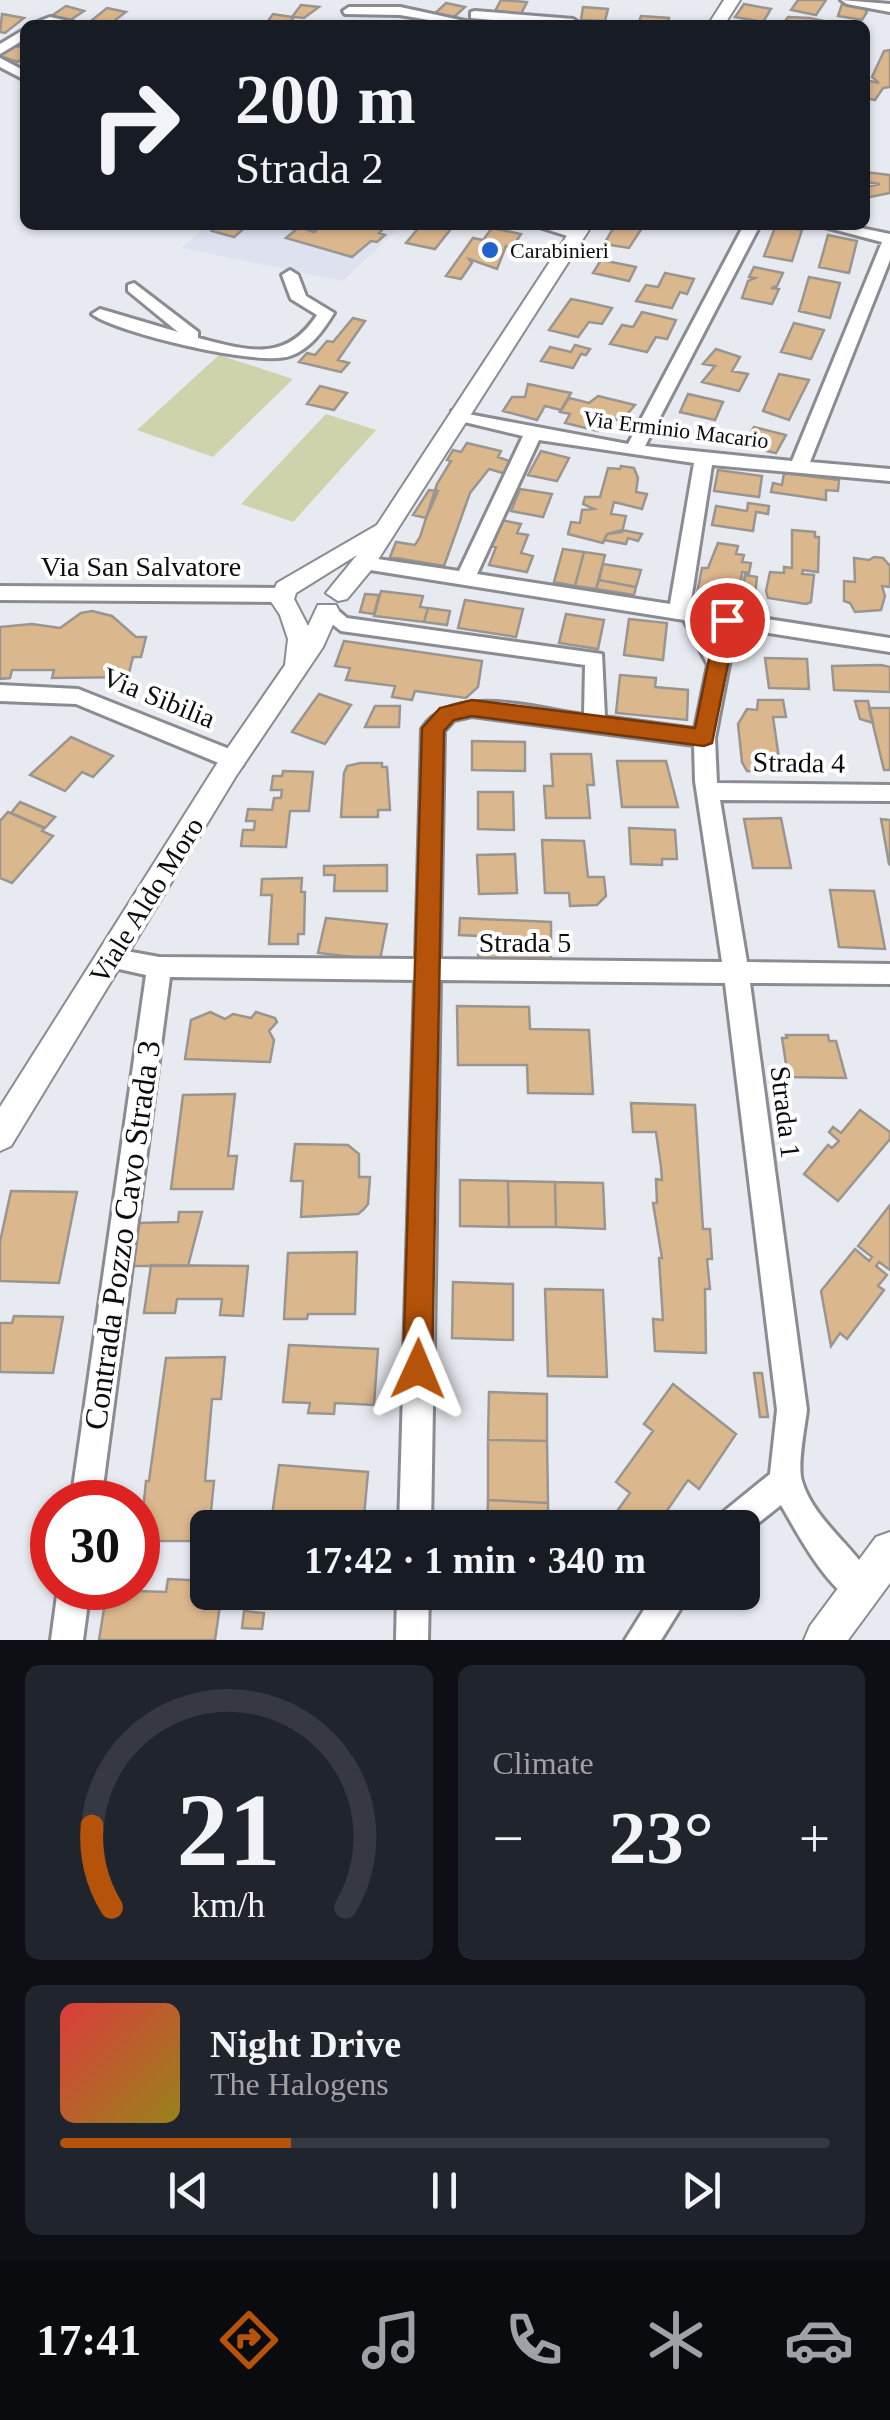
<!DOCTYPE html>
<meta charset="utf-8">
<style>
:root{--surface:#171b24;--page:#20242c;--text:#f1f3f6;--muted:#9ea1a6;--line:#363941;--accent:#b45309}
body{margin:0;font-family:"Times New Roman",serif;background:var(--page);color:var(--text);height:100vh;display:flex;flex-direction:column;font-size:38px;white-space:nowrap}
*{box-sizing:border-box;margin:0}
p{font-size:32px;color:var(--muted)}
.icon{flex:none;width:55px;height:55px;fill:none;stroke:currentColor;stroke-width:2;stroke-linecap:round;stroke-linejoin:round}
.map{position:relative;height:1640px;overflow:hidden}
.sheet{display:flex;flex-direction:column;gap:25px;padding:25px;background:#0d0f14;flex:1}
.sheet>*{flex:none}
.top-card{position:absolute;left:20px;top:20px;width:850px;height:210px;border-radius:15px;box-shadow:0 2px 8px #0004;background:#171b24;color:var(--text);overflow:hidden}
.speed{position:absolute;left:30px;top:1480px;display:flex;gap:20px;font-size:50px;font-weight:700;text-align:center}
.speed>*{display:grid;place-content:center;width:130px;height:130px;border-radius:50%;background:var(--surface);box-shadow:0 2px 8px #0004;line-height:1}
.speed .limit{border:15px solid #d22;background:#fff;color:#111}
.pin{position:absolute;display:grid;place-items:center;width:85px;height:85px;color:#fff;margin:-42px;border:5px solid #fff;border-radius:50%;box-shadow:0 2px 10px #0007}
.me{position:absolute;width:110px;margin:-55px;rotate:1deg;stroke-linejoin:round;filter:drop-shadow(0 0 8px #0008)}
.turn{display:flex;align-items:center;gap:35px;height:210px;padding:0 50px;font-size:45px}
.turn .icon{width:130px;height:130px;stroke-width:2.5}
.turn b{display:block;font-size:70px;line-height:85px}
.big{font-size:75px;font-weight:800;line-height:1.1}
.sheet .card{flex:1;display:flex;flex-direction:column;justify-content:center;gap:15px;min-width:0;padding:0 35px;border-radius:15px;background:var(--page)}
.sheet .dial{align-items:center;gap:0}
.dial svg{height:260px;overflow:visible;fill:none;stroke:var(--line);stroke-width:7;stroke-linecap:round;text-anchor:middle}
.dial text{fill:var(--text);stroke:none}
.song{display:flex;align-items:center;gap:30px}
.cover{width:120px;height:120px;border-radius:15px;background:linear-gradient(135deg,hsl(0 70% 55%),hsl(50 70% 35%))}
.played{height:10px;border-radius:5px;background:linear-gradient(90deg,var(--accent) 30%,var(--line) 30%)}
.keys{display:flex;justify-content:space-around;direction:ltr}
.heat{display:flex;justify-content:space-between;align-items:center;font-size:55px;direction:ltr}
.sheet .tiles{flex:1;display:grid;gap:25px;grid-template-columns:1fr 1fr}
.card:last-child{grid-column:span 2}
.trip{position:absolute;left:190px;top:1510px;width:570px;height:100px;border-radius:15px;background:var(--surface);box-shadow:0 2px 8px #0004;font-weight:800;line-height:100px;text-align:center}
.tabs{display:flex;height:160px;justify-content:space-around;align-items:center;background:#090b0e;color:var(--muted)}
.tabs .icon{width:70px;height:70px}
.tabs .active{color:var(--accent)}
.tabs b{font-size:45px;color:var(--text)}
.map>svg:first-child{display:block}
.built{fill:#dee1f0}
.green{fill:#cfd3ab}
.building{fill:#dbb78e;stroke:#9a958f;stroke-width:2.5}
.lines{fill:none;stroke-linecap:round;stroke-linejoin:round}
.minor-casing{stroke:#8a8c92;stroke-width:6}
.major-casing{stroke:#8a8c92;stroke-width:4}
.minor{fill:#fff;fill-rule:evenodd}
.major{fill:#fff;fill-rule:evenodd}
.route{fill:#b45309;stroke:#753606;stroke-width:2.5}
.poi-dot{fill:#2061cd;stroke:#fff;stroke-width:4}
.labels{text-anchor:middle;stroke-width:8;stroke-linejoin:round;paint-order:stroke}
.far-poi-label{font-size:22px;fill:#0c0c0e;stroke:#fff;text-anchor:start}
.far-street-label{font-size:22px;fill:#0c0c0e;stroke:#fff}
.street-label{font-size:28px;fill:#0c0c0e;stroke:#fff}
.near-street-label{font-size:32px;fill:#0c0c0e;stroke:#fff}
</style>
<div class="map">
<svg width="890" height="1640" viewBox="0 0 890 1640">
<rect width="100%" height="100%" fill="#e8eaf1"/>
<!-- built -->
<path class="built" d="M207,225H402L343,281L182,248Z"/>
<!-- green -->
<path class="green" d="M219,355L293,379L213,457L137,430Z
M326,414L376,430L293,522L241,504Z"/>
<!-- building -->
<path class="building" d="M501,0L527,2L520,16L494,13Z
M798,0H826L816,15L791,10Z
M446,3L465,7L451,20L432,16Z
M744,4L771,9L763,22L735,17Z
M842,4L865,9L867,12L862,20L838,16Z
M301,5L319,7L304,18L294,17L288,25H265L273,14L292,17Z
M66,6L84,11L69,21L50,17Z
M583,7L608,9L605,21L581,20Z
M107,8L126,12L110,24L92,20Z
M2,14L24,18L5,33L0,32Z
M641,16L669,18L668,25H638Z
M788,17L810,18L843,25H782Z
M13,46L25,47V57L18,62L0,56Z
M890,50V87L883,88L875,100L865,98V80L879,83L872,77L884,51Z
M865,172L890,175V193L865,198V187L880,184L865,182Z
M219,225H248L234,237L212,231Z
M322,225H387L379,233L385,235L377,242L371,241L352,257L286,238L299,227L314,232Z
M421,225H454L435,249L406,243Z
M615,225H644L629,248L604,244Z
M776,225L802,230L792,261L764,256Z
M492,228L521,234L512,248L506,246L497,269L469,259L472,263L461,279L446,276L473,238L483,240Z
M828,235L857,241L849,273L819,267Z
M601,260L636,267L629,281L593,273Z
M754,267L783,273L777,286L771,288L779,289L772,304L742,298L748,281L755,278L749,277Z
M665,273L694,279L687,294L680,292L672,308L636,301L646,285L658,287Z
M809,277L840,283L830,318L799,311Z
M571,299L586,302L612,308L602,324L589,322L578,337L549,330Z
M642,312L676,320L667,339L656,337L647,352L610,344L622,325L633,327Z
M353,318L365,321L338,360L349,363L341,372L299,362L307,353L315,355L327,341L333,342Z
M794,323L824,330L811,359L781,352Z
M575,345L590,349L586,355L581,354L573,368L541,361L550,347L571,352Z
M716,349L740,357L732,371L748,374L739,391L702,382L715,366L703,364Z
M779,374L809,380L789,420L763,411Z
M528,384L561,391L571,393L561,410L545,406L537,420L503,411L512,397H525Z
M320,386L347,393L334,410L307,404Z
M688,394L723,402L715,420L680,412Z
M598,396L635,405L621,421L608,417L598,431L565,423L570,414L560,412L569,398L589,403Z
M754,427L786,435L776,453L743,446Z
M467,443L501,451L498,457L512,462L506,474L489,469L470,493L444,566L390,557L396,542L415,545L420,537L437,484L451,461L447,460L453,450L461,452Z
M541,451L569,458L557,481L528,475Z
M621,466L634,468L638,478L636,492L647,494L642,509L614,502L611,514L626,516L622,532L607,534L603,543L568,534L571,522L580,523L582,510L594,509L583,504L585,497H600L608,468L620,469Z
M718,470L762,476L759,497L714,491Z
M784,473L839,480L838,491L826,490V500L771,492L773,483L782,485Z
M520,489L552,494L543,517L511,511Z
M429,490L438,491L426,518L413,515Z
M748,503L769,506L768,514L756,512L753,531L712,525L716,506L747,511Z
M501,520L521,524L517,533L528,535L521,553L533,556L527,572L489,565L496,547L490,546Z
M622,530L642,534L638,541L628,538L626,544L604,540L607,534Z
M792,530L815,532V537H819L818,572L803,570L802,574L814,575L811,602L806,604L768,598L766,591L770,572L784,573V567L792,568Z
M718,543L738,546L736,554L744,555L742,562L751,563L749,573L742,572L739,600L697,593L702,568H708Z
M563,549L584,552L575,586L554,582Z
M584,552L605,555L596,589L575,586Z
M874,557L883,558L890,566V587L882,586L885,596L881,610L855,612L850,603L844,601V581L855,582L854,558L869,560Z
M603,564L641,570L636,587L599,580Z
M745,575L757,577L755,595L742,593Z
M599,580L636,587L634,595L596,589Z
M381,591L423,596L420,607L428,608L424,622L374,616Z
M365,594L379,595L374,614L360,612Z
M465,600L523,609L516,637L458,628Z
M428,608L450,611L447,625L424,622Z
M92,611L112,616L136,637H146L141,657H133L128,677L52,678L54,670H12L10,678L0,679V627L32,624L60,628L81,613Z
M566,614L604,620L598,649L559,643Z
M629,619L667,623L663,660L624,655Z
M344,641L482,661L478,687L466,698L415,691L412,700L392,697L395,686L346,680L350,668L335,666Z
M765,658L807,659L809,689L769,688Z
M881,665L890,667V692L834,690L832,666Z
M620,675L656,678L655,687L688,690L687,720L616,713Z
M319,694L351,705L325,744L292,732Z
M758,700H783L786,717H773L781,772L747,771L742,762L738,724L747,709L757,710Z
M855,701H868L873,723L860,719Z
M375,706H400L399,727H365Z
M869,708H890V770H884Z
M71,737L113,756L93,777L82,772L65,791L30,775Z
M472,741L525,742V771L472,770Z
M551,754H591L594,785H587L590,818H546L544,786H553Z
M617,761H666L678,807H622Z
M360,763H382V767H387L390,810H378V817H341L344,773L347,766Z
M283,771L313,772L309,811H290L286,847L241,846L243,830H254L255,821H246L248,809L272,810L274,798H281L282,790H271L273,776H282Z
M478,792H513L514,830L478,829Z
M20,802L55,817L45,828L11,813Z
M8,812L44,828L42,831L53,836L12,883L0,878V821Z
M781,818L791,868H753L744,819Z
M881,819L890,820V865L889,864Z
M629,828L675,830L677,859H662V865L631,864Z
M542,840L584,841L588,877H604L606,896L597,905L570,906L569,893H545Z
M515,854L517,893L479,894L477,855Z
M387,865V891H334L335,875H324V866Z
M302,878L301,892H305L304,934H298V944H269L272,895H261L262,879Z
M830,890L874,891L885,949L839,947Z
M326,918L387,924L380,960L318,953Z
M460,918L551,922V961L478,958L479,936L459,935Z
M457,1006L529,1007L530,1029L589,1030L593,1094L528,1093L527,1065H458Z
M210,1012L225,1019L233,1014L251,1018L256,1012L275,1018L277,1022L269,1031L274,1040L270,1062L185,1059L191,1020Z
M786,1035H828L829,1041H836L846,1078L788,1077L782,1038H787Z
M235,1094L228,1156H237L233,1189H171L183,1095Z
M631,1103L695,1105L703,1229H710L712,1259H707L710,1289H705L706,1353L655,1351L653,1319L663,1320L659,1258H662L653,1203H657L656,1179L662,1180L661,1167L656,1132H633Z
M860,1110L890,1132V1139L838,1201L804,1174L828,1145L832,1148L839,1141L829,1132L833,1127L841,1133Z
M295,1144L348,1145L359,1154V1177H370L368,1204L363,1210L358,1214L301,1217L303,1181H291Z
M460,1180L508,1181L509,1227L460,1226Z
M508,1181L555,1182L556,1227H509Z
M555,1182L603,1183L605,1229L556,1227Z
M11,1191L77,1192L59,1283L0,1281V1242Z
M890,1205V1270L879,1262L876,1266L887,1275L878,1286L884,1290L847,1339L840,1333L831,1346L821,1291L855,1249L869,1261L872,1257L858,1246Z
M179,1212H202L188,1266H131L138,1223L178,1222Z
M357,1252L355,1314H308L307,1319H284L288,1253Z
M151,1265L248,1266L243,1316L220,1315L222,1299H177L175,1313H144Z
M453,1282L513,1284V1340L452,1338Z
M545,1289L603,1290L607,1377L548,1376Z
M14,1316L63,1317L53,1373L0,1372V1323H12Z
M289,1345L378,1349L374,1405L335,1403L334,1414L308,1413L310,1403L283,1402Z
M225,1357L221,1399H212L205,1481H214L208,1541H138V1511H143L146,1481H149L166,1358Z
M754,1373H762L768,1417H760Z
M673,1384L736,1434L699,1489L688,1480L655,1528H630L615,1514L630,1493L616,1482L653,1431L644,1424Z
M489,1392L547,1394V1441L488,1440Z
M488,1440L547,1441L548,1503L488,1500Z
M279,1465L368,1472L363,1528L271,1523Z
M488,1500L548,1503V1528H487Z
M168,1579L208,1581V1592H222L215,1640H99L107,1590L166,1592Z
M244,1611L264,1613L262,1629L242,1628Z"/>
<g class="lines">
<defs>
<path id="minor" d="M841,0L890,4V12L847,4Z
M349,7H400L474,23L458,25L400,15L345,14L343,11Z
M475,11L573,19L579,23L551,25L471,18V12Z
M50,17L73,22L75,25H30Z
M25,29V39L0,54V44Z
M0,58L25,71V80L0,67Z
M533,225H559L585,234L577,239Z
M744,225H760L645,446L792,461L882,242L817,225H846L890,234V260L810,462L890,469V481L712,465L690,607L890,638V652L736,628L715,738L717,783L890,785V801L720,800L747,962L890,964V984L750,983L807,1410C805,1427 797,1466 802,1481C815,1524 861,1550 878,1590L873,1601L862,1606C828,1592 799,1536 781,1505L742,1536V1528H713L717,1517L770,1474L777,1410L725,983L440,980L431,1528H399L415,980L170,977L101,1502H71L146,975L101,965L98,958L101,951L110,948L159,957L416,959L422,729C452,682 536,709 584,715L585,665L341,631L317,612L320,607H334L347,618L602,654L605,717L695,729L708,665L684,620L364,569L354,563L364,557L459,571L523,436L452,419V411L628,444ZM539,440L694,463L670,604L477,574ZM706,623L716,625L714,637ZM472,716L694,745L695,781L722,962L440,959L444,731L454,720Z
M290,270L298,275L306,296L334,313C323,331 310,349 290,356C260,367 117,333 92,314L100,309L178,332L128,291V285L134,283L198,332V338C247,350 285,364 317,315L291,299L282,275Z
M0,586L282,588L292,595L282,602L0,600Z
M0,685L78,689L242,754L245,760L242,766H226L76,704L0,701Z
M58,1588H90L83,1640H51Z
M397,1592H429L428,1640H396Z
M655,1592H691L661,1640H625Z"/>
<path id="major" d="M724,0H740L724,25H708Z
M574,225H592L372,569L347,599L338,601L326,593L357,555L296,593L294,599L308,626L318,605H336L339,611L323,647L236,776L11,1146L0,1151V1107L218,762L285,665L288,639L280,615L270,600L277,583L377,525Z
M890,1532V1583L848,1640H804L810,1626L876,1537Z"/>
</defs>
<!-- minor casing -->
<use href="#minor" class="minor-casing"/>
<!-- major casing -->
<use href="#major" class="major-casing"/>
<!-- minor -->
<use href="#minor" class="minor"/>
<!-- major -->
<use href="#major" class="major"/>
</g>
<!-- route -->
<path class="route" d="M727,613L737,620L712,743L704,746L472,716L454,720L444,731L432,1369L428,1379L418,1384L407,1379L403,1369L422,728L440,708L472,700L695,728L717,620Z"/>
<!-- markers -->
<circle class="poi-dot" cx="490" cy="250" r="10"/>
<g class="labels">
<!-- far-poi labels -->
<g class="far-poi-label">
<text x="510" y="258">Carabinieri</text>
</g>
<!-- far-street labels -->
<g class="far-street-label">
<text transform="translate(676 429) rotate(7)" y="8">Via Erminio Macario</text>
</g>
<!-- street labels -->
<g class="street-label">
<text x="141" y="576">Via San Salvatore</text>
<text transform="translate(159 697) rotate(22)" y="10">Via Sibilia</text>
<text transform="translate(799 762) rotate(1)" y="10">Strada 4</text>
<text transform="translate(146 900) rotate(-58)" y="10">Viale Aldo Moro</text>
<text x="525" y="952">Strada 5</text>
<text transform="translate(786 1112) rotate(83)" y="10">Strada 1</text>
</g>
<!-- near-street labels -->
<g class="near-street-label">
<text transform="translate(122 1235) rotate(-82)" y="11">Contrada Pozzo Cavo Strada 3</text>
</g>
</g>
</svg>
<div class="speed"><div class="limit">30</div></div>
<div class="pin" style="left:727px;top:620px;background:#d93025"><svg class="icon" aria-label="arrive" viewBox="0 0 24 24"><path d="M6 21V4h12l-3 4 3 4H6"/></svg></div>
<svg class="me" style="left:418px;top:1369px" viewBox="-20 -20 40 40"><path d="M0-17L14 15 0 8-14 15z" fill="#b45309" stroke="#fff" stroke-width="4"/></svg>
<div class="trip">17:42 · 1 min · 340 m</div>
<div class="top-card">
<div class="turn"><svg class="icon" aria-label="right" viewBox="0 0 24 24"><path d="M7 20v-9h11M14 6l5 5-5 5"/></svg><div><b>200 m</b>Strada 2</div></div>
</div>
</div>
<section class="sheet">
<div class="tiles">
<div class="card dial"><svg viewBox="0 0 100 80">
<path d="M14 69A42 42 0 1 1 86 69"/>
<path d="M14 69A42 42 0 0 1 8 44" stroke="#b45309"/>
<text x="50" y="56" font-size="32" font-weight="700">21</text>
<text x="50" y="72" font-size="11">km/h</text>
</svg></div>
<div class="card"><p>Climate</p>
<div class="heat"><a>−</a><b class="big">23°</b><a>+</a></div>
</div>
<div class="card">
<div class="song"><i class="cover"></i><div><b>Night Drive</b><p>The Halogens</p></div></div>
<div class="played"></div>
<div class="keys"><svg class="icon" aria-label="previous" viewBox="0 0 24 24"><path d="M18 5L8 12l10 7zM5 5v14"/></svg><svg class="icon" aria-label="pause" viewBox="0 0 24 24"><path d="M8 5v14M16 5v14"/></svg><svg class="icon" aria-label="next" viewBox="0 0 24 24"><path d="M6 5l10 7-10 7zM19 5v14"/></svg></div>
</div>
</div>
</section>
<nav class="tabs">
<b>17:41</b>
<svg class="icon active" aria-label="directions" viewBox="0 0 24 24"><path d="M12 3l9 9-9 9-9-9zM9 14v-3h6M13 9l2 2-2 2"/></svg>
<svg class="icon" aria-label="music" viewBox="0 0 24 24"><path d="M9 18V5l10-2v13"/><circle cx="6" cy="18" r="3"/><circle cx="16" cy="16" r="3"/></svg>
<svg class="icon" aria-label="phone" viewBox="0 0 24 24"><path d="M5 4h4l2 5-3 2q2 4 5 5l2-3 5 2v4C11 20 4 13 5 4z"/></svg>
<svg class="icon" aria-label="climate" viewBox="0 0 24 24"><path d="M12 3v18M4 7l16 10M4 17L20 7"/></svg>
<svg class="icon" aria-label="car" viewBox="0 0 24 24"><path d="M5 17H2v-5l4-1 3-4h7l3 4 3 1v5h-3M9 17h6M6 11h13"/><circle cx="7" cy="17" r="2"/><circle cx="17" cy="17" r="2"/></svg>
</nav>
